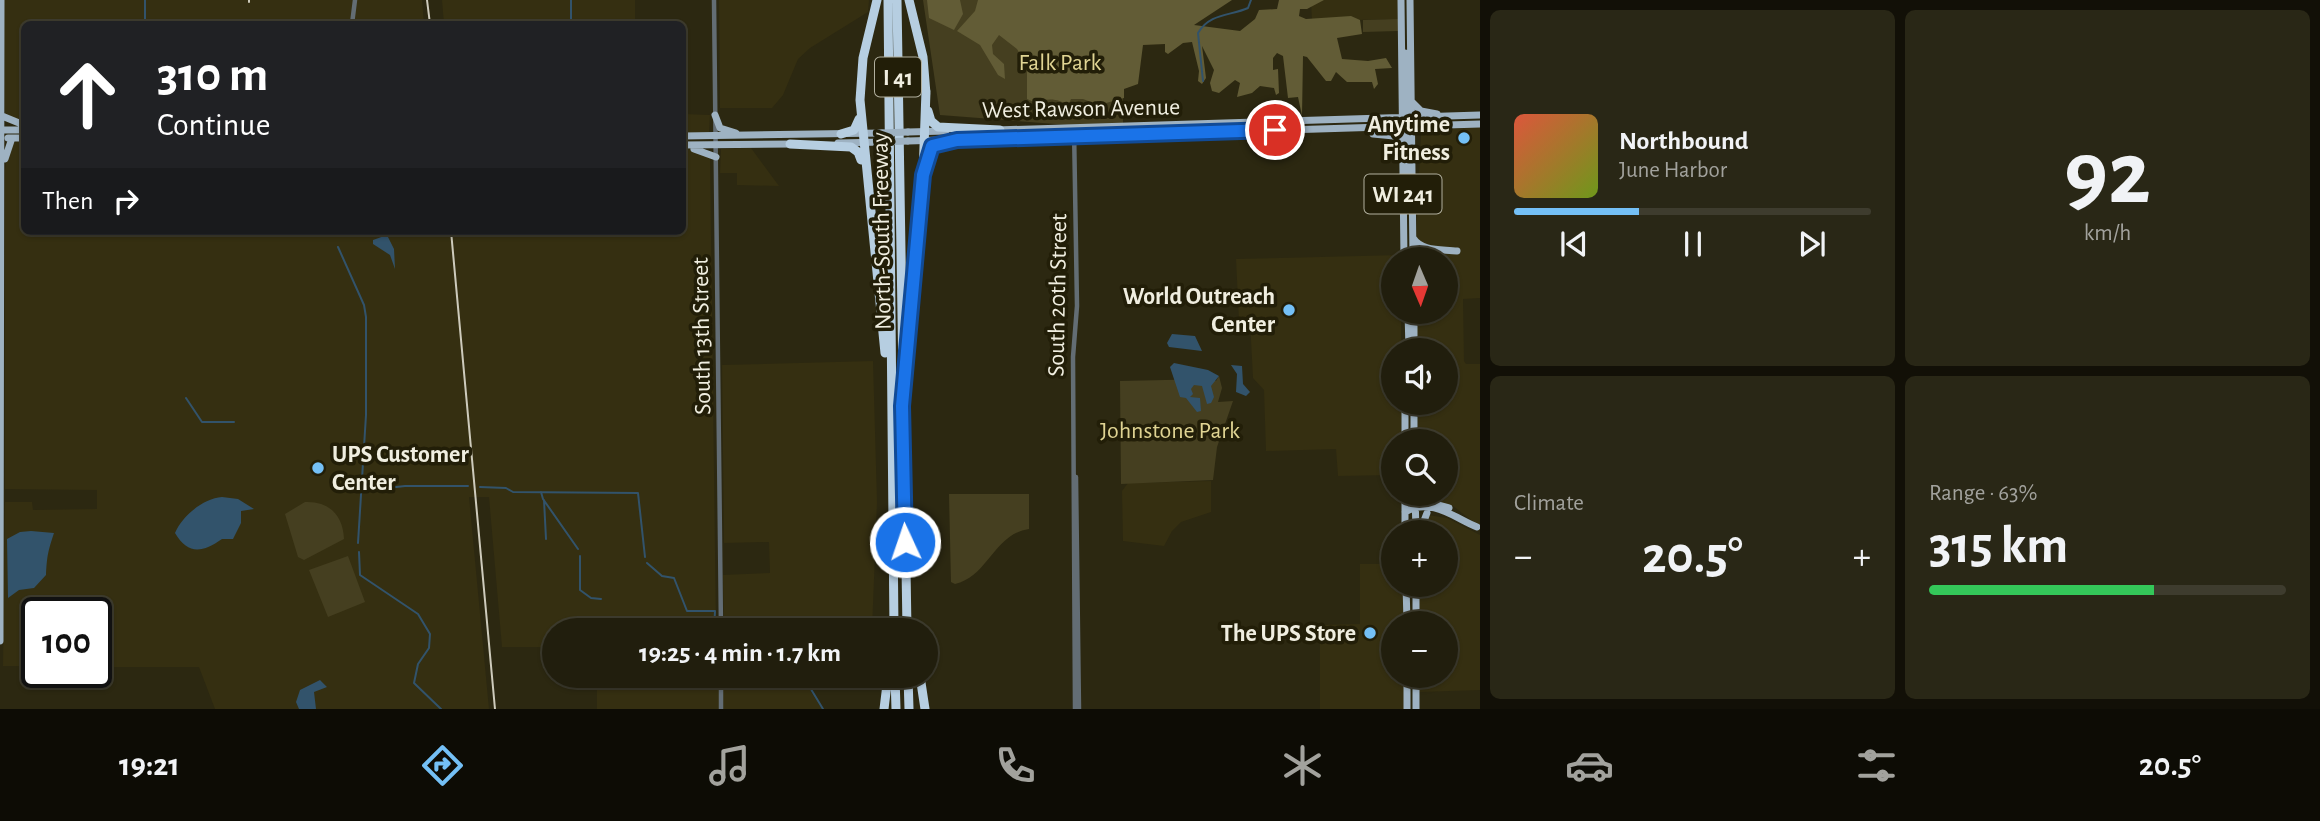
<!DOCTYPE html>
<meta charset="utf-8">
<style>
:root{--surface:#211e0d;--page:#292716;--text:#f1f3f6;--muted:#a2a29d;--line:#3e3c2e;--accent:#74c0f6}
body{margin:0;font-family:"Alegreya Sans",sans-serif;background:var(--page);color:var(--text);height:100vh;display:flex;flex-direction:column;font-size:26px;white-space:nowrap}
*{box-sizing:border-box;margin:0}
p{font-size:23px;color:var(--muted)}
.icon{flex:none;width:38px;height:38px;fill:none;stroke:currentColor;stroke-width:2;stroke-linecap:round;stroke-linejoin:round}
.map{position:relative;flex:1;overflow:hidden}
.drawer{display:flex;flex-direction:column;gap:10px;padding:10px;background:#121007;width:840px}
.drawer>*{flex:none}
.banner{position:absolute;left:21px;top:21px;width:665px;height:214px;border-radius:10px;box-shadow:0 2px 5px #0004,0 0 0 2px var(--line);background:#202124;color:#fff;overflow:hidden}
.needle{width:46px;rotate:178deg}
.controls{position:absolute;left:1381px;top:247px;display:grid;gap:14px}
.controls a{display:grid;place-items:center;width:77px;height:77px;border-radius:50%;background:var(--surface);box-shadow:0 2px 5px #0004,0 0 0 2px var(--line);font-size:35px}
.speed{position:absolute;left:21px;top:597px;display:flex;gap:14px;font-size:35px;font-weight:700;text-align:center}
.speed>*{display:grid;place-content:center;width:91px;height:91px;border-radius:50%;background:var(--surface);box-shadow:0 2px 5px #0004,0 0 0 2px var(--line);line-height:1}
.speed .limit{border:4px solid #111;border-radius:10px;background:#fff;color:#111}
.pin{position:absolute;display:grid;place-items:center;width:60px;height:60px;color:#fff;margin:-30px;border:4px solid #fff;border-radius:50%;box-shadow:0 2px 7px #0007}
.me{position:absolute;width:77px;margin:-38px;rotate:357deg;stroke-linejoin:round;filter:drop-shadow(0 0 5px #0008)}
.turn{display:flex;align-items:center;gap:24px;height:147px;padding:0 21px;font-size:32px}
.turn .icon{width:91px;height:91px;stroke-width:2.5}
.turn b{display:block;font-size:49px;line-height:60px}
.then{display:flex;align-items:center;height:66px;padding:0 21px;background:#0003;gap:14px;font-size:26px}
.big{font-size:52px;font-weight:700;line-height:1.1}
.drawer .widget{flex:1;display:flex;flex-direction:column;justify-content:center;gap:10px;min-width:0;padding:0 24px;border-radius:10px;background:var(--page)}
.drawer .dial{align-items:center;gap:0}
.dial b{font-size:91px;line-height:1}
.song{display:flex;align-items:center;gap:21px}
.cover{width:84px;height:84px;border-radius:10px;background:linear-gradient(135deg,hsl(10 70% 55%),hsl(80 70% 35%))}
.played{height:7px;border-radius:4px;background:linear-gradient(90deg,var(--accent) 35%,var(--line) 35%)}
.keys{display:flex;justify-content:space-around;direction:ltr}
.heat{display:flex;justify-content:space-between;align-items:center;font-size:38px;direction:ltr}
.charge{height:10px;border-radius:5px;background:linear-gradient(90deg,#34c759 63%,var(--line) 0)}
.drawer .tiles{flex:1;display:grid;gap:10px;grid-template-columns:repeat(2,1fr)}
.trip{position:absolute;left:542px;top:618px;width:396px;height:70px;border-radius:35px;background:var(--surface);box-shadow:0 2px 5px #0004,0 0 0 2px var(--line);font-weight:700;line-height:70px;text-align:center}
.tab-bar{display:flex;height:112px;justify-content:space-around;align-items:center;background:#0d0c05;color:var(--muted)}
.tab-bar .icon{width:49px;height:49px}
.tab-bar .on{color:var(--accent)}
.tab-bar b{font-size:32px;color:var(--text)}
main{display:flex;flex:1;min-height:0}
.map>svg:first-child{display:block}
.built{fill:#352f11}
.green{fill:#453f20}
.forest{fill:#625c36}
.water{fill:#32536b}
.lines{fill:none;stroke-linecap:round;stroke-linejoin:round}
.stream{stroke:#32536b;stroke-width:2}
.minor{stroke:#636d74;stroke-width:4.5}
.major{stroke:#9eb2c2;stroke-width:7}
.highway{stroke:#b6cee1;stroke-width:9}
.rail{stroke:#cecbbc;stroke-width:2}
.major-bridge{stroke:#9eb2c2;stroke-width:7}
.route-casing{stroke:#114b97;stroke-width:18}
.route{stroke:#1a73e8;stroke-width:12}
.poi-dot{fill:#74c0f6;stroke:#221e08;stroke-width:2.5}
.labels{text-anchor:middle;stroke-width:7;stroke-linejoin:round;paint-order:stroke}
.shield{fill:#221e08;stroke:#b2b09f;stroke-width:2}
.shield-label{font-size:23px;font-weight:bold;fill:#f0eee0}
.park-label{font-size:24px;fill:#e0d493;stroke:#221e08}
.street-label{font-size:24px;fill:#f0eee0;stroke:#221e08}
.poi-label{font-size:24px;font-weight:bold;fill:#f0eee0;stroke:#221e08;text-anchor:end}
</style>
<main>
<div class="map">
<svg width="1480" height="709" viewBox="0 0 1480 709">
<rect width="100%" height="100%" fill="#2c2811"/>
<!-- built -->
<path class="built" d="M4,0H422L424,24H24V124L5,115Z
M442,0H635V24H444Z
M719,0H869L868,12L810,48L798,59L783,95L772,108H720Z
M1311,0H1398V19L1312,21Z
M683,114L710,115L709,133L683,134Z
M1480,127V298L1463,299L1464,361L1466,364H1480V527L1453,506L1430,502L1419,494H1446V441H1418V403L1446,402V350H1417V312H1446V259H1419L1416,240L1421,134L1425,131Z
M24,141V231H682L683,149L698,150L710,156L716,630H555V647H502L489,497H469L489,709H215L199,667H96V612H37V666H3L5,502H32L33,510L97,509V490L5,489V170L9,143Z
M751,148L779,186L737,185V173H720L721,149Z
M1401,255V259H1393V312H1401V349L1393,350L1390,360H1393V402L1402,404L1401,441H1393V475L1338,476L1336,449L1266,451L1264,390L1253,378L1250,321H1239L1236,259Z
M873,361L877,502L872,630H724L723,575L770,573L769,542L724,543L722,365Z
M1211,481V512L1181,522L1172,531L1164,546L1123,541L1122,491L1128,483Z
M1428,515L1447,518L1480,535V690L1419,692V676H1446V623H1419V585L1446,584V532H1421Z
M1360,564H1393V584L1403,585V623H1393V676H1404V709H1320V625L1360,624Z
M597,676H801L822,709H597Z"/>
<!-- green -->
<path class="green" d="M923,0H1169L1122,42L1123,124L1068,125L940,115Z
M1398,19V31L1363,32V20Z
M1219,376L1222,388L1218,402L1233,401L1217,447L1213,480L1121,484L1120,381L1211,379L1216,381Z
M949,494H1029V529C994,534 988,577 955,584L951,582Z
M305,502C329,501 343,515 344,539L304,560L298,557L285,514Z
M348,556L365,602L328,617L309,570Z"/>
<!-- forest -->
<path class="forest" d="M927,0H960L963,14L954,30L929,18Z
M978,0H1232L1194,25L1240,31L1255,19L1259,10L1277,9L1279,0H1324L1307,9H1300L1299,16L1306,19L1351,16L1360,20L1362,34L1337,38L1342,59L1368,61L1386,58L1392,68L1375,69L1378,84L1374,89L1372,82H1347L1336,72L1331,81H1326L1307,57L1303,56L1302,116L1298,97L1288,98L1283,56L1277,53L1273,58V70L1278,69L1279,93L1276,95L1274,88L1260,86L1252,93L1237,97L1240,83L1235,80L1219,93L1212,91L1210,83L1214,70L1202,46L1206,78L1202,84L1198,81L1199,71L1192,42L1183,43L1168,54L1165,52V44L1143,45L1138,84L1124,89V98L1099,105L1083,99H1071L1068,106C1059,98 1046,98 1036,103L1027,99V66L1017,49L999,35L992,45L993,54L1004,64L1005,79L998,75L980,45L957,31L975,11Z"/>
<!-- water -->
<path class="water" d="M387,235L394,249L395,269L390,255L373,244V240Z
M1172,334L1195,336L1202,351L1169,347L1167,343Z
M1174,363L1208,370L1219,376L1211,386L1214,397L1211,403L1207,404L1202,386L1194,385L1191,389L1193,394L1190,397L1200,398L1201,411L1197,412L1186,398L1180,397L1170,367Z
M1231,365L1242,366L1243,384L1250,392L1246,396L1236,392L1237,374Z
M222,497L238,499L254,509L241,511V523L233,539H222C202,553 188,555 175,533C182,516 204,498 222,497Z
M31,531L54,533C48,551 47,556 46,575L34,588L19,590L8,598L7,539L20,532Z
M320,680L327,687L314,692L316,709H299L296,702L300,690Z"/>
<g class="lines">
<!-- stream -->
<path class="stream" d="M571,0V24
M145,24V0
M1203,81L1198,33C1210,13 1230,16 1248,8L1251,0
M338,247L364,305L366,317V415L358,543
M186,398L202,422H234
M480,487L506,488L513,492L638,493L645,557
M361,491L405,486H468
M541,492L543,499L578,549
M544,500L546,539
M359,552L360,575L418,614L430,634L429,648L418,664L414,683L441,709
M580,556V590L591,598L601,599
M647,563L662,576L674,578L687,611H715L714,630
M803,676L823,709"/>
<!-- minor -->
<path class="minor" d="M714,0L721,630
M352,24L355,0
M1074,128L1077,306L1073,357L1075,709
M1076,477L1079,709
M721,676V709"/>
<!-- major -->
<path class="major" d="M1401,0L1404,259
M1410,0L1413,259
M1405,53L1408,122
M1412,102L1421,111L1437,114
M715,115L720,128L736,133
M2,116L24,125
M1406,125L1409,194
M0,130H24
M996,130L1480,115
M908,132L946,131
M1373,134L1394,136L1402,144
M682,136L882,133
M8,138H24
M954,140L1480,124
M908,141L942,140
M838,143L883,142
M682,145L794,144
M694,149L716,157
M5,159L12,138
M1413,238C1422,252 1442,249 1457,251
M1422,259L1425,257
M1408,312L1409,350
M1414,312V350
M1405,402V441
M1414,402V441
M1405,494V532
M1415,494L1416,532
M1416,494L1423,501L1449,508
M1405,512C1431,497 1455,518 1477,527
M1420,531L1427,513
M1406,584L1407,623
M1416,584V623
M0,641L1,0
M1416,676V709
M1407,709V676"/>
<!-- highway -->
<path class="highway" d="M877,0L863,58L860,100L885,353
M888,0L894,630
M897,0L907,630
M909,0L923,57L926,94
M928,111L931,121L938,127L1000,130
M841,134L854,130L859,119
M790,144L851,147L858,152L861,160
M927,156L934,145L957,140
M906,347L923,175L926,91
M895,676L896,709
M908,676L909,709
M920,676L925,709
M884,709L888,676"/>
<!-- rail -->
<path class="rail" d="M249,0V2
M427,0L430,24
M451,231L495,709"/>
<!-- major-bridge -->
<path class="major-bridge" d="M882,133L908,132
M883,142L908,141"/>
</g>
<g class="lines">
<defs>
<path id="route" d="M905,542L902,406L923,175L932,146L957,140L1275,130"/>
</defs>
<!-- route casing -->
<use href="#route" class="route-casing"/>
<!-- route -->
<use href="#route" class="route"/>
</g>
<!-- markers -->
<g class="poi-dot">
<circle cx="1464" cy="138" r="7"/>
<circle cx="1289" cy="310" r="7"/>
<circle cx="318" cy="468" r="7"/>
<circle cx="1370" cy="633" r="7"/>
</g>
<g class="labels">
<!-- shield labels -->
<g class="shield">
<rect x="875" y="57.5" width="46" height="39" rx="5"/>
<rect x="1364.5" y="174.5" width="77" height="39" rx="5"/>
</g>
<g class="shield-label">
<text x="898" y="85">I 41</text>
<text x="1403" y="202">WI 241</text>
</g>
<!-- park labels -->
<g class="park-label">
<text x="1060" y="70">Falk Park</text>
<text x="1170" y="438">Johnstone Park</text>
</g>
<!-- street labels -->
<g class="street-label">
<text transform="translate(1081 108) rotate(-1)" y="8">West Rawson Avenue</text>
<text transform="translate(881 231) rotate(-91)" y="8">North-South Freeway</text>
<text transform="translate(1057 295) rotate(-89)" y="8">South 20th Street</text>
<text transform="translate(701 336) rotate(-91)" y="8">South 13th Street</text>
</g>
<!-- poi labels -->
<g class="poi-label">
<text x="1450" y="132">Anytime<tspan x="1450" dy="28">Fitness</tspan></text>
<text x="1275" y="304">World Outreach<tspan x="1275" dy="28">Center</tspan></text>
<text x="332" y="462" text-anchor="start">UPS Customer<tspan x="332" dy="28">Center</tspan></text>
<text x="1356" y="641">The UPS Store</text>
</g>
</g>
</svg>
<div class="controls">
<a><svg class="needle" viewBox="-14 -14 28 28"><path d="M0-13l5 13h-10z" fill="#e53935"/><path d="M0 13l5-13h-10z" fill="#a2a29d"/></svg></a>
<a><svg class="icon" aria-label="sound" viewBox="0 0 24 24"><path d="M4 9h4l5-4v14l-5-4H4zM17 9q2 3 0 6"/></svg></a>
<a><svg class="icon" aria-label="search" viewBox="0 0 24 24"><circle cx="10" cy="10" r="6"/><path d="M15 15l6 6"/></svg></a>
<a>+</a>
<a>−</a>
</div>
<div class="speed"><div class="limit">100</div></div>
<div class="pin" style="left:1275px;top:130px;background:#d93025"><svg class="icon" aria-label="arrive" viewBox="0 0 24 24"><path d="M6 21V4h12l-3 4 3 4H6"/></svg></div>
<svg class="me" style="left:905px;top:542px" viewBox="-20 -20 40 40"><circle r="17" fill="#1a73e8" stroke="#fff" stroke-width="3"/><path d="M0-11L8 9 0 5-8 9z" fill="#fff"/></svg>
<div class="trip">19:25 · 4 min · 1.7 km</div>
<div class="banner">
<div class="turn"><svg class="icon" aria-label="ahead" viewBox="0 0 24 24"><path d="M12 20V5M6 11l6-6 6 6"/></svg><div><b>310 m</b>Continue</div></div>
<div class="then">Then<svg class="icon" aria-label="right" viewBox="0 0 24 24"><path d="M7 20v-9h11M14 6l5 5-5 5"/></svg></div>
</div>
</div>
<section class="drawer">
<div class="tiles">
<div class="widget">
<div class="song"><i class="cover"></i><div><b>Northbound</b><p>June Harbor</p></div></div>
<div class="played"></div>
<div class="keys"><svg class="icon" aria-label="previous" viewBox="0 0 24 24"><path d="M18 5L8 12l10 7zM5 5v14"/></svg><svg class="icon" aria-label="pause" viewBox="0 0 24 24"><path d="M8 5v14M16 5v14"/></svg><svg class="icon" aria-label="next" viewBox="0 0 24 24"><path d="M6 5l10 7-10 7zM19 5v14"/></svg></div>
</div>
<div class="widget dial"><b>92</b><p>km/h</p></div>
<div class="widget"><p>Climate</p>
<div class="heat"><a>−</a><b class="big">20.5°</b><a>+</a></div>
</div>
<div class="widget"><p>Range · 63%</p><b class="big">315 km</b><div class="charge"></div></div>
</div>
</section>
</main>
<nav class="tab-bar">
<b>19:21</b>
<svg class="icon on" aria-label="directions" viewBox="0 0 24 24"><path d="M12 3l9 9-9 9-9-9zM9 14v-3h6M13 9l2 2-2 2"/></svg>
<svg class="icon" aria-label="music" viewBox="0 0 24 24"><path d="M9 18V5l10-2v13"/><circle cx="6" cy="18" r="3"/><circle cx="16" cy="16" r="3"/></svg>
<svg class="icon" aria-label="phone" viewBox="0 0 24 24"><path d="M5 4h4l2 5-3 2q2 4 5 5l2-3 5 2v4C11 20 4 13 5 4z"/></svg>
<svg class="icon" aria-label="climate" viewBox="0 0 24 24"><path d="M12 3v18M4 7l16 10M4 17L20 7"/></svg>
<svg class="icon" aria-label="car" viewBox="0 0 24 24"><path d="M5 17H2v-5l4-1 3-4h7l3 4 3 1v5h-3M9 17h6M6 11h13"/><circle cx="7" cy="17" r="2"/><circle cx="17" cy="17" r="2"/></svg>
<svg class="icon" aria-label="filters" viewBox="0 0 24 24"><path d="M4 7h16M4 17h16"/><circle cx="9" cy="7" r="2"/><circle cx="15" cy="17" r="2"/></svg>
<b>20.5°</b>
</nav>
